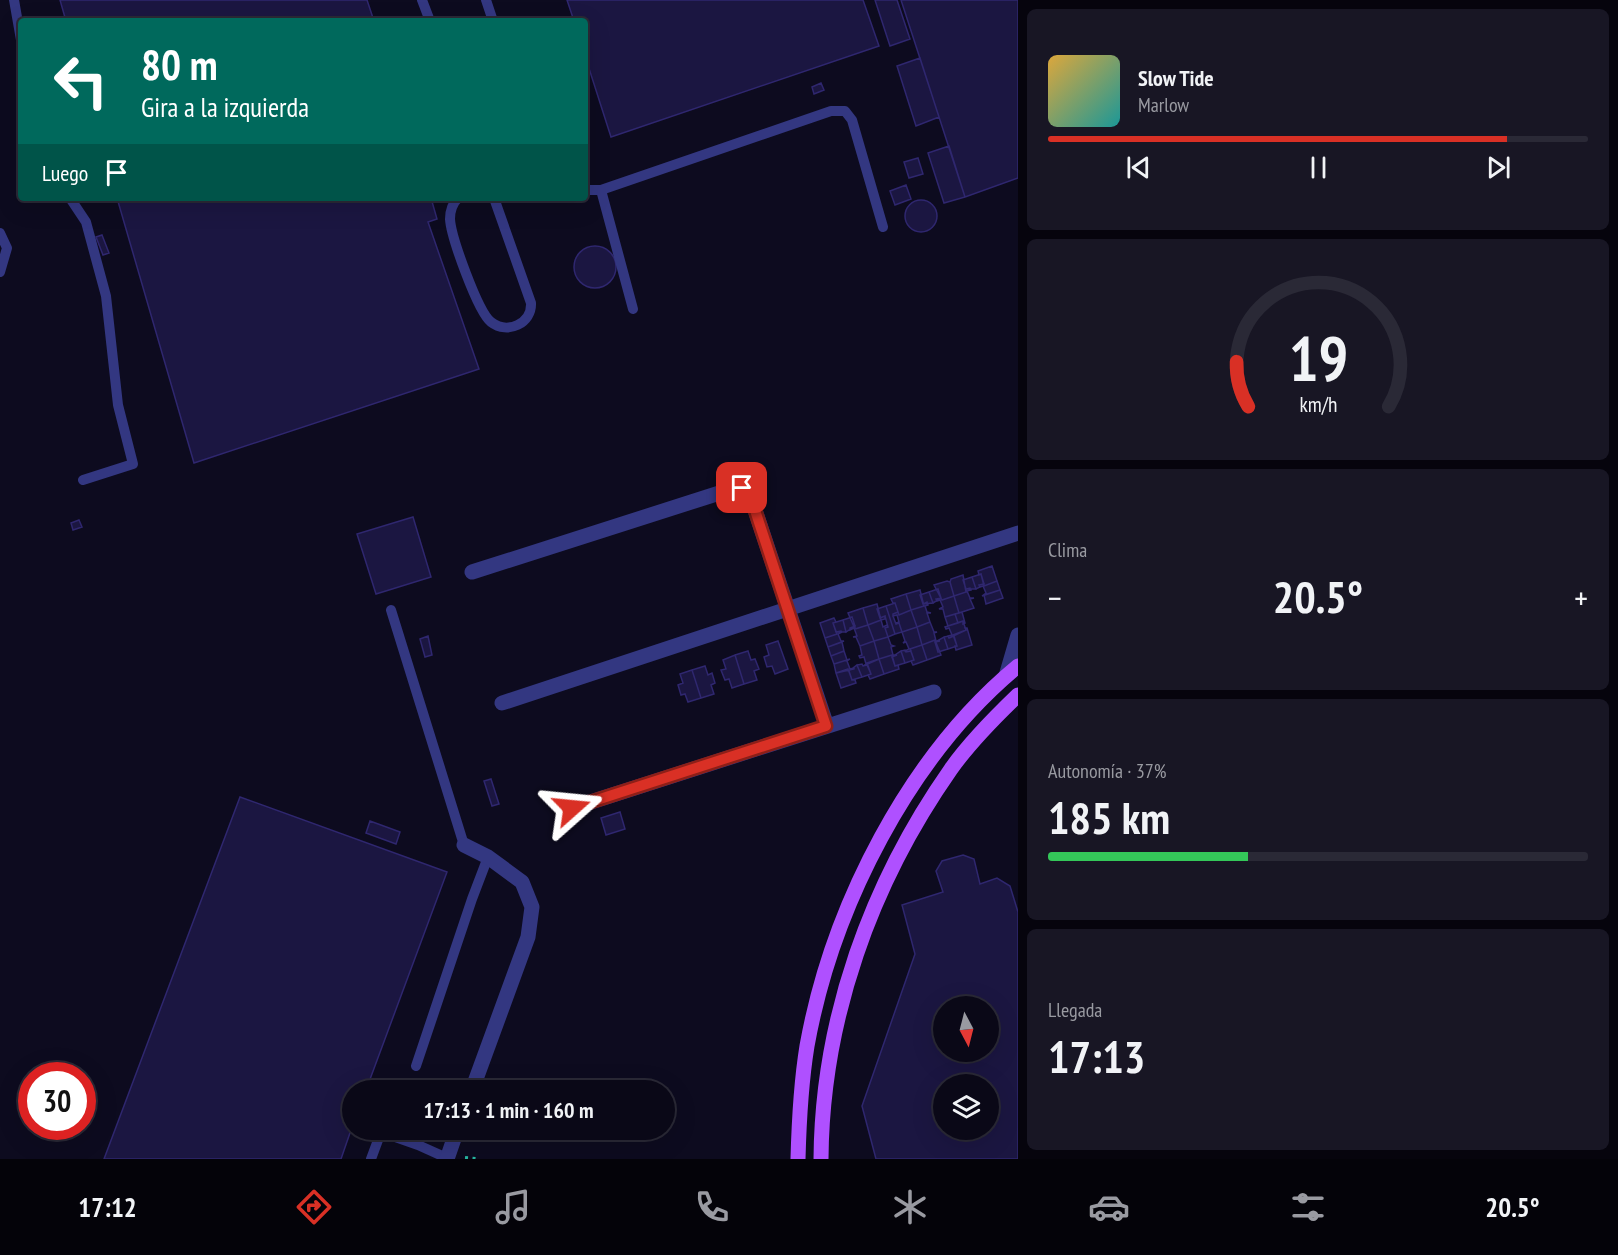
<!DOCTYPE html>
<html lang="es">
<meta charset="utf-8">
<style>
:root{--surface:#0a0817;--page:#181624;--text:#f1f3f6;--muted:#999aa1;--line:#2a2936;--accent:#d93025}
body{margin:0;font-family:"PT Sans Narrow",sans-serif;background:var(--page);color:var(--text);height:100vh;display:flex;flex-direction:column;font-size:22px;white-space:nowrap}
*{box-sizing:border-box;margin:0}
p{font-size:20px;color:var(--muted)}
.icon{flex:none;width:33px;height:33px;fill:none;stroke:currentColor;stroke-width:2;stroke-linecap:round;stroke-linejoin:round}
.map{position:relative;flex:1;overflow:hidden}
.sheet{display:flex;flex-direction:column;gap:9px;padding:9px;background:#06040d;width:600px}
.sheet>*{flex:none}
.top-card{position:absolute;left:18px;top:18px;width:570px;height:183px;border-radius:6px;box-shadow:0 6px 24px #0002,0 0 0 2px var(--line);background:#00695c;color:#fff;overflow:hidden}
.needle{width:39px;rotate:173deg}
.buttons{position:absolute;left:933px;top:996px;display:grid;gap:12px}
.buttons a{display:grid;place-items:center;width:66px;height:66px;border-radius:50%;background:var(--surface);box-shadow:0 6px 24px #0002,0 0 0 2px var(--line);font-size:30px}
.speed{position:absolute;left:18px;top:1062px;display:flex;gap:12px;font-size:30px;font-weight:700;text-align:center}
.speed>*{display:grid;place-content:center;width:78px;height:78px;border-radius:50%;background:var(--surface);box-shadow:0 6px 24px #0002,0 0 0 2px var(--line);line-height:1}
.speed .limit{border:9px solid #d22;background:#fff;color:#111}
.pin{position:absolute;display:grid;place-items:center;width:51px;height:51px;color:#fff;margin:-26px;border-radius:12px;box-shadow:0 3px 9px #0006}
.me{position:absolute;width:66px;margin:-33px;rotate:72deg;stroke-linejoin:round;filter:drop-shadow(0 0 4px #0008)}
.turn{display:flex;align-items:center;gap:21px;height:126px;padding:0 24px;font-size:27px}
.turn .icon{width:78px;height:78px;stroke-width:2.5}
.turn b{display:block;font-size:42px;line-height:51px}
.then{display:flex;align-items:center;height:57px;padding:0 24px;background:#0003;gap:12px;font-size:22px}
.big{font-size:45px;font-weight:600;line-height:1.1}
.sheet .card{flex:1;display:flex;flex-direction:column;justify-content:center;gap:9px;min-width:0;padding:0 21px;border-radius:9px;background:var(--page)}
.sheet .dial{align-items:center;gap:0}
.dial svg{height:156px;overflow:visible;fill:none;stroke:var(--line);stroke-width:7;stroke-linecap:round;text-anchor:middle}
.dial text{fill:var(--text);stroke:none}
.song{display:flex;align-items:center;gap:18px}
.cover{width:72px;height:72px;border-radius:9px;background:linear-gradient(135deg,hsl(40 70% 55%),hsl(180 70% 35%))}
.played{height:6px;border-radius:3px;background:linear-gradient(90deg,var(--accent) 85%,var(--line) 85%)}
.keys{display:flex;justify-content:space-around;direction:ltr}
.heat{display:flex;justify-content:space-between;align-items:center;font-size:33px;direction:ltr}
.charge{height:9px;border-radius:4px;background:linear-gradient(90deg,#34c759 37%,var(--line) 0)}
.trip{position:absolute;left:342px;top:1080px;width:333px;height:60px;border-radius:30px;background:var(--surface);box-shadow:0 6px 24px #0002,0 0 0 2px var(--line);font-weight:600;line-height:60px;text-align:center}
.menu{display:flex;height:96px;justify-content:space-around;align-items:center;background:#040309;color:var(--muted)}
.menu .icon{width:42px;height:42px}
.menu .active{color:var(--accent)}
.menu b{font-size:27px;color:var(--text)}
main{display:flex;flex:1;min-height:0}
.map>svg:first-child{display:block}
.building{fill:#1b1641;stroke:#2f276f;stroke-width:1.5;fill-rule:evenodd}
.lines{fill:none;stroke-linecap:round;stroke-linejoin:round}
.path{stroke:#26b6a2;stroke-width:4;stroke-dasharray:3 4.5;stroke-linecap:butt}
.lane{stroke:#333781;stroke-width:10}
.street{stroke:#333781;stroke-width:15}
.primary{stroke:#af50ff;stroke-width:15}
.route-casing{stroke:#8d1f18;stroke-width:15}
.route{stroke:#d93025;stroke-width:10}
</style>
<main>
<div class="map">
<svg width="1018" height="1159" viewBox="0 0 1018 1159">
<rect width="100%" height="100%" fill="#0d0b1f"/>
<!-- building -->
<path class="building" d="M60,0H367L374,21H66Z
M567,0H863L879,46L611,137L585,56V21H574Z
M875,0H897L910,39L890,46Z
M901,0H1018V178L965,197Z
M920,58L939,117L916,126L897,66Z
M821,83L824,90L814,94L812,87Z
M949,146L965,197L944,203L928,153Z
M918,158L923,174L909,178L904,162Z
M906,185L911,199L895,205L890,191Z
M117,198H431L437,219L428,222L479,369L194,463Z
M905 216a16 16 0 1 1 32 0a16 16 0 1 1-32 0Z
M102,235L109,253L103,255L96,237Z
M574 267a21 21 0 1 1 42 0a21 21 0 1 1-42 0Z
M413,517L431,577L376,594L357,534Z
M79,520L82,527L73,530L71,523Z
M992,566L997,581L984,586L981,574L979,575L978,571Z
M981,574L984,584L979,585L980,587L976,589L972,577Z
M963,575L966,592L954,596L950,582L951,579Z
M972,577L976,589H966L963,580Z
M947,581L950,582L954,596L942,600L934,585Z
M997,581L1000,590L982,596L986,593L983,586L980,587L979,585L984,584V586Z
M970,588L971,590L967,591L970,598H974L970,599L974,608L959,613L954,596L966,592V589Z
M938,589L941,598L933,603L929,592Z
M920,590L924,606L911,610L906,594Z
M1000,590L1003,598L986,604L984,595Z
M929,592L933,603L923,604L920,595Z
M906,594L911,610L899,615L895,603H893L891,599Z
M954,596L959,613L945,617L943,609H939L943,607L940,600L937,601L936,599L941,598L942,600Z
M927,602L928,605L925,606L927,612L931,613H927L930,622L917,627L911,610L924,606L923,604Z
M895,603L898,612L893,614V616L896,624L899,623L902,632L895,634L886,606Z
M877,604L881,620L868,625L863,608Z
M886,606L895,634L888,637L885,628L888,627L885,616L880,618L877,609Z
M863,608L868,625L855,629L848,613Z
M911,610L917,627L902,632L899,623H896L899,622L897,615L893,616V614L898,612L899,615Z
M962,612L965,623L963,624V621L958,623L955,614Z
M955,614L958,623L948,626L945,617Z
M885,616V619L881,620L883,627L887,625L888,627L885,628L888,637L874,641L868,625L881,620L880,618Z
M852,617L855,626L846,632L843,620Z
M834,618L836,622L833,623L837,634L825,638L820,623Z
M843,620L846,632H836L833,623Z
M963,621L966,630L949,638L948,636L952,635L949,628L946,629L945,627Z
M930,622L934,632H937L934,633L936,641H940L935,642V640L922,645L917,627Z
M868,625L874,641L860,646L856,637H853L857,636L854,628L850,630V628L855,626V629Z
M917,627L922,645L910,649L911,651L906,652L905,651L909,649L906,642L903,643L905,641L902,632Z
M965,628H967L972,645L956,650L955,646H957L953,635L966,630Z
M841,631L842,632L838,634L841,641H844L828,647L825,638L837,634L836,632Z
M428,636L432,655L425,657L420,639Z
M948,636L949,638L954,636L957,646L948,649L944,637Z
M888,637L891,645L894,646L891,647L893,655H897L892,657V655L879,659L874,641Z
M944,637L948,649L938,652L935,642Z
M935,640L941,655L927,660L922,645Z
M778,641L788,669L775,674L772,666L767,667L764,657L769,655L766,645Z
M874,641L879,659L863,666L866,664L864,657L860,658L859,656L862,655L860,646Z
M842,642L844,651L831,656L828,647Z
M922,645L927,660L913,665L911,661L914,660L910,649Z
M905,650L906,652L911,651L914,660L905,663L901,651Z
M748,651L751,660L755,659L759,669L754,671L757,680L744,684L735,655Z
M844,651L847,660L834,664L831,656Z
M901,651L905,663L895,666L892,657Z
M735,655L744,684L732,688L729,679L725,680L721,670L726,669L723,660Z
M892,655L895,666L898,665L899,669L884,674L879,659Z
M850,659L847,661L850,669L854,668V669L836,673L834,664Z
M879,659L884,674L870,679L868,675L871,674L867,663Z
M862,664L863,666L867,665L871,674L862,677L857,665Z
M857,665L862,677L852,680L849,671Z
M705,666L708,675L712,673L715,683L711,685L714,694L701,698L692,670Z
M848,669L852,680H855L856,683L841,688L836,673Z
M692,670L701,698L688,702L685,694L681,695L678,685L683,683L680,674Z
M491,779L499,804L492,806L484,781Z
M240,797L447,872L366,1090H352V1127L341,1159H104Z
M620,812L625,829L606,835L601,818Z
M370,821L400,832L396,844L366,833Z
M963,855L974,859L980,884L997,878L1010,886L1018,912V1159H876L862,1106L915,954L902,905L943,892L936,871L942,861ZM944,1006H988V1052H944ZM944,1084H988V1130H944Z"/>
<g class="lines">
<!-- path -->
<path class="path" d="M465,1158L476,1159"/>
<!-- lane -->
<path class="lane" d="M14,0L21,40
M422,0L430,21
M486,0L493,21
M585,190H601L633,309
M601,190L831,111H845L852,120L883,227
M70,198L86,222L106,296L118,405L133,464L83,480
M458,198C453,203 450,211 450,219C451,237 478,312 491,322C508,335 532,323 531,303L494,198
M0,233L7,248L0,272
M391,610L464,845
M416,1066L472,899L488,857
M371,1159L381,1132L418,1145L447,1158"/>
<!-- street -->
<path class="street" d="M472,572L732,489L742,487L749,492L827,726
M1006,676L1018,635
M502,703L1018,533
M572,808L934,692
M464,845L488,857L522,882L532,907L528,937L472,1090
M447,1159L457,1130"/>
<!-- primary -->
<path class="primary" d="M798,1159C799,1121 801,1083 807,1046C832,907 909,756 1018,666
M821,1159C822,1019 871,883 951,769C970,742 994,718 1018,695"/>
</g>
<g class="lines">
<defs>
<path id="route" d="M572,808L826,726L749,492L742,488"/>
</defs>
<!-- route casing -->
<use href="#route" class="route-casing"/>
<!-- route -->
<use href="#route" class="route"/>
</g>
</svg>
<div class="buttons">
<a><svg class="needle" viewBox="-14 -14 28 28"><path d="M0-13l5 13h-10z" fill="#e53935"/><path d="M0 13l5-13h-10z" fill="#999aa1"/></svg></a>
<a><svg class="icon" aria-label="layers" viewBox="0 0 24 24"><path d="M12 4l9 5-9 5-9-5zM3 14l9 5 9-5"/></svg></a>
</div>
<div class="speed"><div class="limit">30</div></div>
<div class="pin" style="left:742px;top:488px;background:#d93025"><svg class="icon" aria-label="arrive" viewBox="0 0 24 24"><path d="M6 21V4h12l-3 4 3 4H6"/></svg></div>
<svg class="me" style="left:572px;top:808px" viewBox="-20 -20 40 40"><path d="M0-17L14 15 0 8-14 15z" fill="#d93025" stroke="#fff" stroke-width="4"/></svg>
<div class="trip">17:13 · 1 min · 160 m</div>
<div class="top-card">
<div class="turn"><svg class="icon" aria-label="left" viewBox="0 0 24 24"><path d="M17 20v-9H6M10 6l-5 5 5 5"/></svg><div><b>80 m</b>Gira a la izquierda</div></div>
<div class="then">Luego<svg class="icon" aria-label="arrive" viewBox="0 0 24 24"><path d="M6 21V4h12l-3 4 3 4H6"/></svg></div>
</div>
</div>
<section class="sheet">
<div class="card">
<div class="song"><i class="cover"></i><div><b>Slow Tide</b><p>Marlow</p></div></div>
<div class="played"></div>
<div class="keys"><svg class="icon" aria-label="previous" viewBox="0 0 24 24"><path d="M18 5L8 12l10 7zM5 5v14"/></svg><svg class="icon" aria-label="pause" viewBox="0 0 24 24"><path d="M8 5v14M16 5v14"/></svg><svg class="icon" aria-label="next" viewBox="0 0 24 24"><path d="M6 5l10 7-10 7zM19 5v14"/></svg></div>
</div>
<div class="card dial"><svg viewBox="0 0 100 80">
<path d="M14 69A42 42 0 1 1 86 69"/>
<path d="M14 69A42 42 0 0 1 8 46" stroke="#d93025"/>
<text x="50" y="56" font-size="32" font-weight="700">19</text>
<text x="50" y="72" font-size="11">km/h</text>
</svg></div>
<div class="card"><p>Clima</p>
<div class="heat"><a>−</a><b class="big">20.5°</b><a>+</a></div>
</div>
<div class="card"><p>Autonomía · 37%</p><b class="big">185 km</b><div class="charge"></div></div>
<div class="card"><p>Llegada</p><b class="big">17:13</b></div>
</section>
</main>
<nav class="menu">
<b>17:12</b>
<svg class="icon active" aria-label="directions" viewBox="0 0 24 24"><path d="M12 3l9 9-9 9-9-9zM9 14v-3h6M13 9l2 2-2 2"/></svg>
<svg class="icon" aria-label="music" viewBox="0 0 24 24"><path d="M9 18V5l10-2v13"/><circle cx="6" cy="18" r="3"/><circle cx="16" cy="16" r="3"/></svg>
<svg class="icon" aria-label="phone" viewBox="0 0 24 24"><path d="M5 4h4l2 5-3 2q2 4 5 5l2-3 5 2v4C11 20 4 13 5 4z"/></svg>
<svg class="icon" aria-label="climate" viewBox="0 0 24 24"><path d="M12 3v18M4 7l16 10M4 17L20 7"/></svg>
<svg class="icon" aria-label="car" viewBox="0 0 24 24"><path d="M5 17H2v-5l4-1 3-4h7l3 4 3 1v5h-3M9 17h6M6 11h13"/><circle cx="7" cy="17" r="2"/><circle cx="17" cy="17" r="2"/></svg>
<svg class="icon" aria-label="filters" viewBox="0 0 24 24"><path d="M4 7h16M4 17h16"/><circle cx="9" cy="7" r="2"/><circle cx="15" cy="17" r="2"/></svg>
<b>20.5°</b>
</nav>
